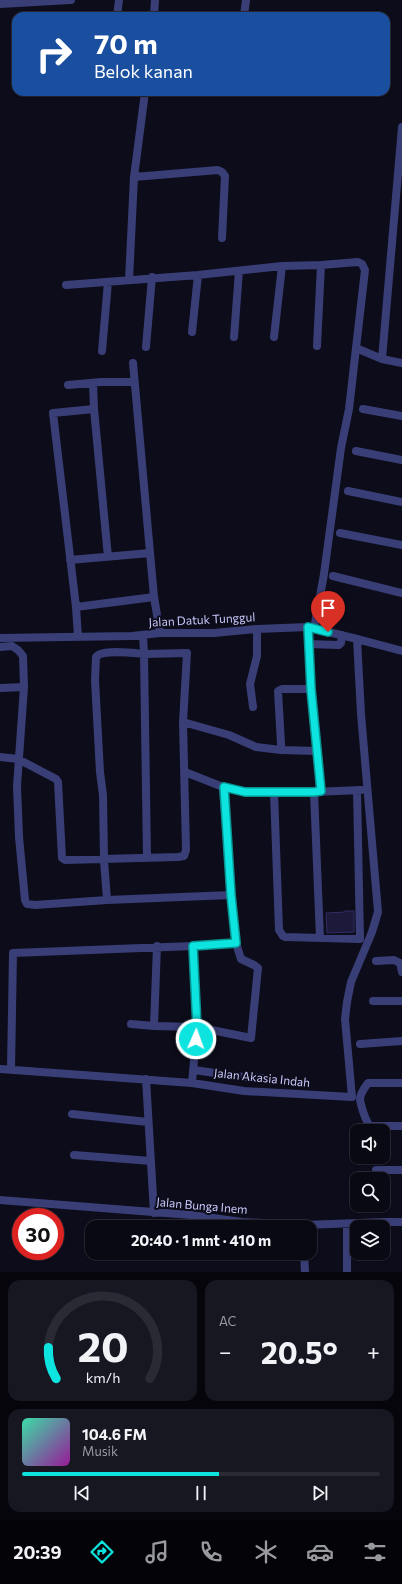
<!DOCTYPE html>
<html lang="id">
<meta charset="utf-8">
<style>
:root{--surface:#090914;--page:#171722;--text:#f1f3f6;--muted:#999aa0;--line:#292a34;--accent:#0de3df}
body{margin:0;font-family:Commissioner,sans-serif;background:var(--page);color:var(--text);height:100vh;display:flex;flex-direction:column;font-size:15px;white-space:nowrap}
*{box-sizing:border-box;margin:0}
p{font-size:13px;color:var(--muted)}
.icon{flex:none;width:22px;height:22px;fill:none;stroke:currentColor;stroke-width:2;stroke-linecap:round;stroke-linejoin:round}
.map{position:relative;height:1272px;overflow:hidden}
.panel{display:flex;flex-direction:column;gap:8px;padding:8px;background:#05050b;flex:1}
.panel>*{flex:none}
.top-card{position:absolute;left:12px;top:12px;width:378px;height:84px;border-radius:12px;box-shadow:0 1px 3px #0004,0 0 0 1px var(--line);background:#1a4fa0;color:#fff;overflow:hidden}
.tools{position:absolute;left:350px;top:1124px;display:grid;gap:8px}
.tools a{display:grid;place-items:center;width:40px;height:40px;border-radius:8px;background:var(--surface);box-shadow:0 1px 3px #0004,0 0 0 1px var(--line);font-size:20px}
.speed{position:absolute;left:12px;top:1208px;display:flex;gap:8px;font-size:20px;font-weight:700;text-align:center}
.speed>*{display:grid;place-content:center;width:52px;height:52px;border-radius:50%;background:var(--surface);box-shadow:0 1px 3px #0004,0 0 0 1px var(--line);line-height:1}
.speed .limit{border:6px solid #d22;background:#fff;color:#111}
.pin{position:absolute;display:grid;place-items:center;width:34px;height:34px;color:#fff;margin:-41px -17px;border-radius:50% 50% 50% 0;rotate:-45deg;box-shadow:0 0 4px #0007}
.pin .icon{rotate:45deg}
.me{position:absolute;width:44px;margin:-22px;rotate:2deg;stroke-linejoin:round;filter:drop-shadow(0 0 3px #0008)}
.turn{display:flex;align-items:center;gap:14px;height:84px;padding:0 16px;font-size:18px}
.turn .icon{width:52px;height:52px;stroke-width:2.5}
.turn b{display:block;font-size:28px;line-height:34px}
.big{font-size:30px;font-weight:700;line-height:1.1}
.panel .card{flex:1;display:flex;flex-direction:column;justify-content:center;gap:6px;min-width:0;padding:0 14px;border-radius:12px;background:var(--page)}
.panel .dial{align-items:center;gap:0}
.dial svg{height:104px;overflow:visible;fill:none;stroke:var(--line);stroke-width:7;stroke-linecap:round;text-anchor:middle}
.dial text{fill:var(--text);stroke:none}
.song{display:flex;align-items:center;gap:12px}
.cover{width:48px;height:48px;border-radius:6px;background:linear-gradient(135deg,hsl(160 70% 55%),hsl(300 70% 35%))}
.played{height:4px;border-radius:2px;background:linear-gradient(90deg,var(--accent) 55%,var(--line) 55%)}
.keys{display:flex;justify-content:space-around;direction:ltr}
.heat{display:flex;justify-content:space-between;align-items:center;font-size:22px;direction:ltr}
.panel .tiles{flex:1;display:grid;gap:8px;grid-template-columns:1fr 1fr}
.card:last-child{grid-column:span 2}
.trip{position:absolute;left:85px;top:1220px;width:232px;height:40px;border-radius:12px;background:var(--surface);box-shadow:0 1px 3px #0004,0 0 0 1px var(--line);font-weight:700;line-height:40px;text-align:center}
.tabs{display:flex;height:64px;justify-content:space-around;align-items:center;background:#040408;color:var(--muted)}
.tabs .icon{width:28px;height:28px}
.tabs .current{color:var(--accent)}
.tabs b{font-size:18px;color:var(--text)}
.map>svg:first-child{display:block}
.building{fill:#1c193a;stroke:#312c65}
.lines{fill:none;stroke-linecap:round;stroke-linejoin:round}
.street{stroke:#393e77;stroke-width:8}
.route-casing{stroke:#089491;stroke-width:10}
.route{stroke:#0de3df;stroke-width:7}
.labels{text-anchor:middle;stroke-width:4;stroke-linejoin:round;paint-order:stroke}
.street-label{font-size:12px;fill:#c8c8fc;stroke:#0c0c1a}
</style>
<div class="map">
<svg width="402" height="1272" viewBox="0 0 402 1272">
<rect width="100%" height="100%" fill="#0c0c1a"/>
<!-- building -->
<path class="building" d="M345,911H354V932L327,933L326,913L345,912Z"/>
<g class="lines">
<!-- street -->
<path class="street" d="M0,4L71,0
M117,16L119,0
M154,16L155,0
M244,16L246,0
M134,177L218,170L222,172L225,176L222,238
M129,280L134,177L145,92
M66,285L198,275L282,266L321,265L358,262L362,264L365,270L356,348L382,359L402,363
M192,332L198,275
M234,337L239,271
M274,337L282,266
M317,346L321,265
M146,347L152,277
M102,351L108,282
M382,359L402,127
M93,383L94,409L108,557
M68,385L101,382H134
M363,409L402,416
M356,451L402,460
M348,491L402,502
M340,533L402,545
M70,560L150,553
M333,576L402,593
M154,597L160,633
M76,607L154,597L133,363
M308,627L311,689L321,791
M314,629L324,574L341,448L349,409L356,348
M78,637L76,607L53,413L94,409
M0,638L132,636L160,633H214L257,629L308,627L357,639L402,651
M308,644L339,645L341,643L342,635
M0,647L12,646L18,650L23,656L24,687L17,786L19,837L25,900L27,904L35,905L107,900L231,895
M0,688L24,687
M311,689H282L278,691L281,744V750L317,751
M253,707L250,684L257,656V629
M183,722L229,735L256,747L281,750
M0,757L18,759L56,779L58,782L62,858L65,860L178,857L184,856L186,850L183,722L187,653L144,654L147,858
M185,772L223,787L245,792H314L361,790
M274,792L279,930L283,936L285,937L360,939L357,790
M314,792L320,938
M107,900L104,860L103,795L100,772L95,680L96,657C102,649 133,653 144,654L143,635
M157,946L154,1026L197,1027L251,1038L258,968L254,965L241,959L236,943
M193,946L236,943L231,895L223,787
M376,961L394,960L400,963L402,972
M373,1001H402
M131,1024L154,1026
M360,1044L402,1041
M0,1069L192,1083L244,1091L352,1097L345,1019L347,1002L351,982L372,932L378,912L361,714L357,639
M11,1069L13,953L193,946L197,1027L192,1083
M194,1070L243,1077L262,1078
M146,1079L154,1213
M402,1083H368C365,1087 361,1093 360,1098C360,1104 366,1122 370,1126H402
M72,1114L148,1122
M74,1155L151,1161
M376,1170H402
M0,1200L191,1215L242,1222L304,1225L384,1222H402
M347,1224V1272
M304,1253L305,1272"/>
</g>
<g class="lines">
<defs>
<path id="route" d="M196,1039L197,1027L193,946L236,943L231,895L224,787L245,792H314L321,791L311,689L308,627L328,632"/>
</defs>
<!-- route casing -->
<use href="#route" class="route-casing"/>
<!-- route -->
<use href="#route" class="route"/>
</g>
<g class="labels">
<!-- street labels -->
<g class="street-label">
<text transform="translate(202 620) rotate(-3)" y="4">Jalan Datuk Tunggul</text>
<text transform="translate(262 1078) rotate(6)" y="4">Jalan Akasia Indah</text>
<text transform="translate(202 1206) rotate(5)" y="4">Jalan Bunga Inem</text>
</g>
</g>
</svg>
<div class="tools">
<a><svg class="icon" aria-label="sound" viewBox="0 0 24 24"><path d="M4 9h4l5-4v14l-5-4H4zM17 9q2 3 0 6"/></svg></a>
<a><svg class="icon" aria-label="search" viewBox="0 0 24 24"><circle cx="10" cy="10" r="6"/><path d="M15 15l6 6"/></svg></a>
<a><svg class="icon" aria-label="layers" viewBox="0 0 24 24"><path d="M12 4l9 5-9 5-9-5zM3 14l9 5 9-5"/></svg></a>
</div>
<div class="speed"><div class="limit">30</div></div>
<div class="pin" style="left:328px;top:632px;background:#d93025"><svg class="icon" aria-label="arrive" viewBox="0 0 24 24"><path d="M6 21V4h12l-3 4 3 4H6"/></svg></div>
<svg class="me" style="left:196px;top:1039px" viewBox="-20 -20 40 40"><circle r="17" fill="#0de3df" stroke="#fff" stroke-width="3"/><path d="M0-11L8 9 0 5-8 9z" fill="#fff"/></svg>
<div class="trip">20:40 · 1 mnt · 410 m</div>
<div class="top-card">
<div class="turn"><svg class="icon" aria-label="right" viewBox="0 0 24 24"><path d="M7 20v-9h11M14 6l5 5-5 5"/></svg><div><b>70 m</b>Belok kanan</div></div>
</div>
</div>
<section class="panel">
<div class="tiles">
<div class="card dial"><svg viewBox="0 0 100 80">
<path d="M14 69A42 42 0 1 1 86 69"/>
<path d="M14 69A42 42 0 0 1 8 45" stroke="#0de3df"/>
<text x="50" y="56" font-size="32" font-weight="700">20</text>
<text x="50" y="72" font-size="11">km/h</text>
</svg></div>
<div class="card"><p>AC</p>
<div class="heat"><a>−</a><b class="big">20.5°</b><a>+</a></div>
</div>
<div class="card">
<div class="song"><i class="cover"></i><div><b>104.6 FM</b><p>Musik</p></div></div>
<div class="played"></div>
<div class="keys"><svg class="icon" aria-label="previous" viewBox="0 0 24 24"><path d="M18 5L8 12l10 7zM5 5v14"/></svg><svg class="icon" aria-label="pause" viewBox="0 0 24 24"><path d="M8 5v14M16 5v14"/></svg><svg class="icon" aria-label="next" viewBox="0 0 24 24"><path d="M6 5l10 7-10 7zM19 5v14"/></svg></div>
</div>
</div>
</section>
<nav class="tabs">
<b>20:39</b>
<svg class="icon current" aria-label="directions" viewBox="0 0 24 24"><path d="M12 3l9 9-9 9-9-9zM9 14v-3h6M13 9l2 2-2 2"/></svg>
<svg class="icon" aria-label="music" viewBox="0 0 24 24"><path d="M9 18V5l10-2v13"/><circle cx="6" cy="18" r="3"/><circle cx="16" cy="16" r="3"/></svg>
<svg class="icon" aria-label="phone" viewBox="0 0 24 24"><path d="M5 4h4l2 5-3 2q2 4 5 5l2-3 5 2v4C11 20 4 13 5 4z"/></svg>
<svg class="icon" aria-label="climate" viewBox="0 0 24 24"><path d="M12 3v18M4 7l16 10M4 17L20 7"/></svg>
<svg class="icon" aria-label="car" viewBox="0 0 24 24"><path d="M5 17H2v-5l4-1 3-4h7l3 4 3 1v5h-3M9 17h6M6 11h13"/><circle cx="7" cy="17" r="2"/><circle cx="17" cy="17" r="2"/></svg>
<svg class="icon" aria-label="filters" viewBox="0 0 24 24"><path d="M4 7h16M4 17h16"/><circle cx="9" cy="7" r="2"/><circle cx="15" cy="17" r="2"/></svg>
</nav>
